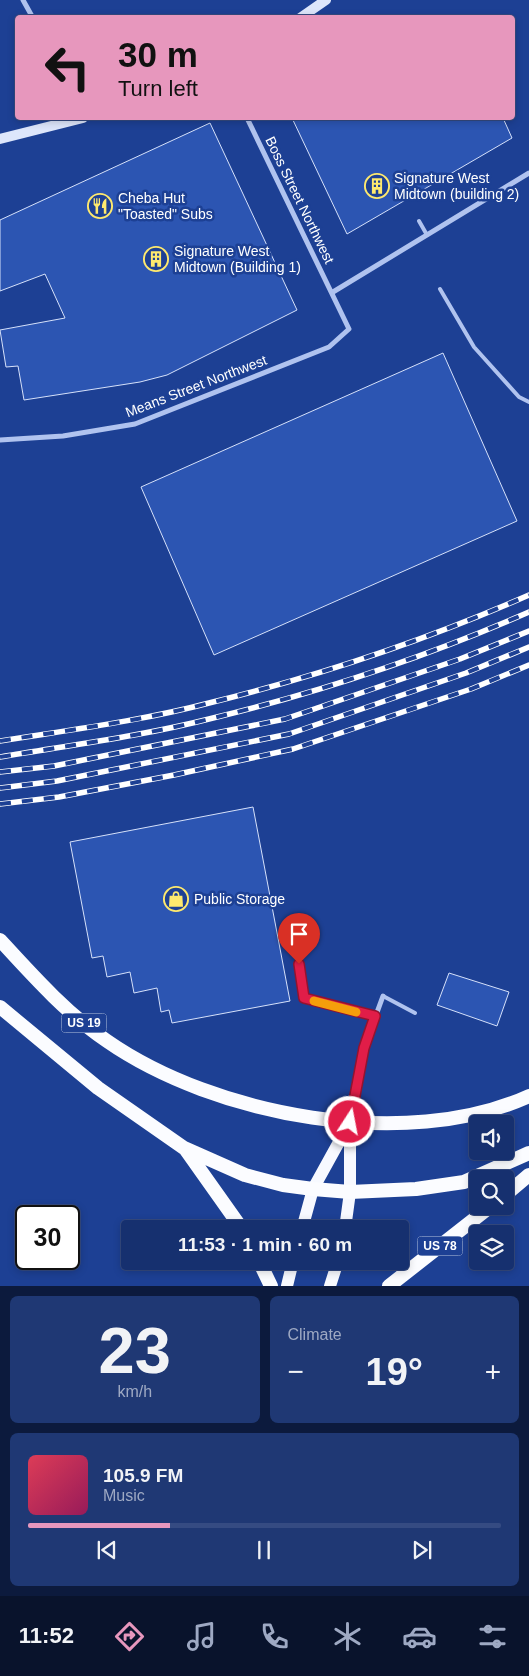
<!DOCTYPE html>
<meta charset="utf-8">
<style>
:root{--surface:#16306f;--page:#1f3874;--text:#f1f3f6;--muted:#9ea9c3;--line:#354b82;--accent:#e797bd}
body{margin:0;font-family:Helvetica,sans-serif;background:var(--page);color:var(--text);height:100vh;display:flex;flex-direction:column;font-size:19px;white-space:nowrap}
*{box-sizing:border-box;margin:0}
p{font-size:16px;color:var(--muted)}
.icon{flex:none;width:28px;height:28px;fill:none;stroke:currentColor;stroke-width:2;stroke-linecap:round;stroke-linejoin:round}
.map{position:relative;height:1286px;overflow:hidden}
.side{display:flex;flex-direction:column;gap:10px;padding:10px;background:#0c1a3d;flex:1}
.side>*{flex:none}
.hud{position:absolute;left:15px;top:15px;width:500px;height:105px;border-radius:5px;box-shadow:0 2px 8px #0003,0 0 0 1px var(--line);background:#e797bd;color:#111;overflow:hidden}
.buttons{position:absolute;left:469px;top:1115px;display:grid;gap:10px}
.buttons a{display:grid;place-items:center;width:45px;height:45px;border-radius:5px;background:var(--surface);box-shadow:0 2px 8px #0003,0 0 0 1px var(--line);font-size:25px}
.speed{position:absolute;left:15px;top:1205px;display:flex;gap:10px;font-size:25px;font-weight:700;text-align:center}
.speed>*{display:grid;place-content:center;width:65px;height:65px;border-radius:50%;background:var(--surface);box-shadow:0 2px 8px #0003,0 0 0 1px var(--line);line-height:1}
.speed .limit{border:2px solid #111;border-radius:8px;background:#fff;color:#111}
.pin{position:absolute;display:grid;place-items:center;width:42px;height:42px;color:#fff;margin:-51px -21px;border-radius:50% 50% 50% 0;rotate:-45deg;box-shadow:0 0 5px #0007}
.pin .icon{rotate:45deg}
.me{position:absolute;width:55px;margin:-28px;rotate:11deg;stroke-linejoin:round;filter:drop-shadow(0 0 4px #0008)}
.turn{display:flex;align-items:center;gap:18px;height:105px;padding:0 20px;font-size:22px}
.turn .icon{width:65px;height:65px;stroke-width:2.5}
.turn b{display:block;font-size:35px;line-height:42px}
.big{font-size:38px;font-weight:700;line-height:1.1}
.side .tile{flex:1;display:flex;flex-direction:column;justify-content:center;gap:8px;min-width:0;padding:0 18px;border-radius:8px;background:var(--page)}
.side .dial{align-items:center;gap:0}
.dial b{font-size:65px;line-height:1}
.song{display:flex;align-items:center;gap:15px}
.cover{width:60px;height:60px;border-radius:8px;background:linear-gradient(135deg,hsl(350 70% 55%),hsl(330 70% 35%))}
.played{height:5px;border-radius:2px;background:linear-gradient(90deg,var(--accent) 30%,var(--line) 30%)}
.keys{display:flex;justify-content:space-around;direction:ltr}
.heat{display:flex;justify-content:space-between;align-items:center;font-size:28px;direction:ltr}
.side .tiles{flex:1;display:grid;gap:10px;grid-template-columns:1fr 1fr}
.tile:last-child{grid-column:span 2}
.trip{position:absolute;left:121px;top:1220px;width:288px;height:50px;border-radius:5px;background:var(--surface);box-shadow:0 2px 8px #0003,0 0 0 1px var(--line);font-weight:700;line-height:50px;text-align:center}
.dock{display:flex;height:80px;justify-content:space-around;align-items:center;background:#09132c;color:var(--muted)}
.dock .icon{width:35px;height:35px}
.dock .current{color:var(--accent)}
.dock b{font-size:22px;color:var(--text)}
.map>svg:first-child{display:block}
.building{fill:#2c55b2;stroke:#d6e1fa}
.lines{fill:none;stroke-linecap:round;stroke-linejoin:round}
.service{stroke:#b0c3ef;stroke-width:4}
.minor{stroke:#b0c3ef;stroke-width:5}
.secondary{stroke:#dde6fb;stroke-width:10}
.primary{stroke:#f7f9ff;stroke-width:12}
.trunk{stroke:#fbfcff;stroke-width:14}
.rail-casing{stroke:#fff;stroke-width:5.5}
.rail{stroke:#1d4094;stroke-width:4;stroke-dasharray:11;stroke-linecap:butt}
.route-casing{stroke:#92132f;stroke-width:12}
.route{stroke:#e11d48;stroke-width:9}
.slow{stroke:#f59e0b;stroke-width:9}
.labels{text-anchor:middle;stroke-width:5;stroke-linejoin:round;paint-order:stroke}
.shield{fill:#1d4094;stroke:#bbc6df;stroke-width:1}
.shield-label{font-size:12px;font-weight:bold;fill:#fff}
.poi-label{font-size:14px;fill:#fff;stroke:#1d4094;text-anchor:start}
.street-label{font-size:14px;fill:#fff;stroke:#1d4094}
</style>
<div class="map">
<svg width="529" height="1286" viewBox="0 0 529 1286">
<rect width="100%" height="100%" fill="#1d4094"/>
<!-- building -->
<path class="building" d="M292,118H503L512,138L347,234Z
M210,123L297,310L167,375L140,382L24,400L18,366L6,367L0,330L65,318L45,274L0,291V220Z
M443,353L517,521L214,655L141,487Z
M253,807L290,1001L172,1023L169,1010L161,1012L157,988L134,993L130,972L107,977L103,956L92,958L70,842Z
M449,973L509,992L497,1026L437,1005Z"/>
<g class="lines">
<!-- service -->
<path class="service" d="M419,221L427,235
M440,289L474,347L519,397L529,402
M299,964L304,998L375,1017
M383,996L415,1013"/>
<!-- minor -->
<path class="minor" d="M23,0L33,18
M333,292L529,173
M0,440L63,436L135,424L329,347L349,329L247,118
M351,1121L364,1048L383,996"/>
<!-- secondary -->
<path class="secondary" d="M300,18L326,0
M0,139L83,118"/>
<!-- primary -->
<path class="primary" d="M302,1229L313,1189L350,1122
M345,1229L350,1192V1124
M287,1286L293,1261
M330,1286L338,1261"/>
<!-- trunk -->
<path class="trunk" d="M0,940C33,976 67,1014 107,1041C215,1116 406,1152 529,1096
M0,1007L98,1088L184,1148L245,1175L283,1185L313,1189L350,1192L416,1189L464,1182L529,1153
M186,1150L242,1229
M505,1195L529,1175
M259,1261L271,1286
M389,1286L491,1206"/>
<defs>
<path id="rail" d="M0,741C69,730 141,721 209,703C318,676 426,640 529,595
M0,757C71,745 143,736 213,718C320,692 428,656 529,612
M0,772L54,766L285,719L460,659L529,631
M0,788L57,781L289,734L466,673L529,647
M0,804L59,797L174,775L293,749L471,689L529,665"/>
</defs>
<!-- rail casing -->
<use href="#rail" class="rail-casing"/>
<!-- rail -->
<use href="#rail" class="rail"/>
</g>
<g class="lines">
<defs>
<path id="route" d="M299,964L304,998L375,1016L364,1048L350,1122"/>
</defs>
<!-- route casing -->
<use href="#route" class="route-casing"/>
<!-- route -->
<use href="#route" class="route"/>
<!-- slow -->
<path class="slow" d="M314,1001L356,1012"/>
</g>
<!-- icons -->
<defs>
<symbol id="building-ring" viewBox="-11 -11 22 22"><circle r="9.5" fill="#1d4094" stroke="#fee96e" stroke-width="1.5"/><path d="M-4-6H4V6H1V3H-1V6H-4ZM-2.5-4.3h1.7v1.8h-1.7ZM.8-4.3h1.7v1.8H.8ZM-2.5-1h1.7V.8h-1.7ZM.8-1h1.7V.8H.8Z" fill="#fee96e"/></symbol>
<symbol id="restaurant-ring" viewBox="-11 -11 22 22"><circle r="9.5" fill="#1d4094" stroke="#fee96e" stroke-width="1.5"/><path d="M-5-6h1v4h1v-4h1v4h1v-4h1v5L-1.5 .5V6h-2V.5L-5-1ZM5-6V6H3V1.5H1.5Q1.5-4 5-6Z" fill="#fee96e"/></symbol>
<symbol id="shop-ring" viewBox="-11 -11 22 22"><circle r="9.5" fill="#1d4094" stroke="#fee96e" stroke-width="1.5"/><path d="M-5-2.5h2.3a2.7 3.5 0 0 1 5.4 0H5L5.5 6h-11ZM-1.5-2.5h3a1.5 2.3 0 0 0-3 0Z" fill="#fee96e"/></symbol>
</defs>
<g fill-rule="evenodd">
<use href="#building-ring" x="363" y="172" width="28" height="28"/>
<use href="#restaurant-ring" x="86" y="192" width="28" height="28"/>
<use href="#building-ring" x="142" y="245" width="28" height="28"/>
<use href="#shop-ring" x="162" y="885" width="28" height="28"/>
</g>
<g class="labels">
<!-- shield labels -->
<g class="shield">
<rect x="61.5" y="1013.5" width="45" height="19" rx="4"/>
<rect x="417.5" y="1236.5" width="45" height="19" rx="4"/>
</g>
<g class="shield-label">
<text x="84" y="1027">US 19</text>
<text x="440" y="1250">US 78</text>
</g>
<!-- poi labels -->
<g class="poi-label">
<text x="394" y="183">Signature West<tspan x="394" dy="16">Midtown (building 2)</tspan></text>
<text x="118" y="203">Cheba Hut<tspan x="118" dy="16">"Toasted" Subs</tspan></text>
<text x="174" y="256">Signature West<tspan x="174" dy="16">Midtown (Building 1)</tspan></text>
<text x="194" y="904">Public Storage</text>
</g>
<!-- street labels -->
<g class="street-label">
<text transform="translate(300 200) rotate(64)" y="5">Boss Street Northwest</text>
<text transform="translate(196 386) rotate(-21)" y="5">Means Street Northwest</text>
</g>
</g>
</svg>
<div class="buttons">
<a><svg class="icon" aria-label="sound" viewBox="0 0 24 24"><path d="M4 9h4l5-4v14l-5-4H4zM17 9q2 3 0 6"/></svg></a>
<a><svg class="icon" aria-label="search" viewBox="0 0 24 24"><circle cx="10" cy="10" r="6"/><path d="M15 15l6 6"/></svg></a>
<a><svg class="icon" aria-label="layers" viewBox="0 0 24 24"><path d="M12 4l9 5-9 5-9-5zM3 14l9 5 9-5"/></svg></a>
</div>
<div class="speed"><div class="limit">30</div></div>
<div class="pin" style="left:299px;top:964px;background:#d93025"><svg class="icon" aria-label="arrive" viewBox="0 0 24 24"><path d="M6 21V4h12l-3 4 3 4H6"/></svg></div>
<svg class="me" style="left:350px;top:1122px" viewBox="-20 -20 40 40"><circle r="17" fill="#e11d48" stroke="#fff" stroke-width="3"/><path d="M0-11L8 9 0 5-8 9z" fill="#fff"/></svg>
<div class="trip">11:53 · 1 min · 60 m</div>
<div class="hud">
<div class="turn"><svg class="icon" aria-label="left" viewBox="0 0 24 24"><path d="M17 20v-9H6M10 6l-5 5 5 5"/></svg><div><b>30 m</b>Turn left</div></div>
</div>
</div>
<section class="side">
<div class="tiles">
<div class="tile dial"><b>23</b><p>km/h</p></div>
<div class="tile"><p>Climate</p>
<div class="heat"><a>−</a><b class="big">19°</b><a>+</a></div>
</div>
<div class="tile">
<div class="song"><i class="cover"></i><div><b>105.9 FM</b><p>Music</p></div></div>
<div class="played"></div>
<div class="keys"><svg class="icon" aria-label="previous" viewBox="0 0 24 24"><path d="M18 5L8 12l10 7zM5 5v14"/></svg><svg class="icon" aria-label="pause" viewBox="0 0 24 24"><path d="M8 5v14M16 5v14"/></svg><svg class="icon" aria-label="next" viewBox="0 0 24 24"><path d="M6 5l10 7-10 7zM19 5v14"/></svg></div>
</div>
</div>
</section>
<nav class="dock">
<b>11:52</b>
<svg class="icon current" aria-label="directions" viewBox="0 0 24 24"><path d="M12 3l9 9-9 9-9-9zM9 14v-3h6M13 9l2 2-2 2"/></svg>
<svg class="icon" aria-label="music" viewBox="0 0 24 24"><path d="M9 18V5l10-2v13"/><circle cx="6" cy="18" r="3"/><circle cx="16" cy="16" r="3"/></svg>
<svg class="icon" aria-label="phone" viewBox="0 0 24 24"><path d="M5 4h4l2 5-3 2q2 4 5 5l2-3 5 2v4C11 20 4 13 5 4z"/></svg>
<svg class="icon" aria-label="climate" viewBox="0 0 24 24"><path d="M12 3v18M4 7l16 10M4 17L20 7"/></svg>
<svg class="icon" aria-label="car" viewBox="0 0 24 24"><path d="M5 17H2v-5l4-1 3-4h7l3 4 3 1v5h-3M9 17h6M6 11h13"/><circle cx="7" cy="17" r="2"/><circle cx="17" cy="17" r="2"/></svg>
<svg class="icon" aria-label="filters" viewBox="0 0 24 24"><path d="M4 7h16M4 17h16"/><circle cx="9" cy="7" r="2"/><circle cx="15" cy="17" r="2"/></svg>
</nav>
